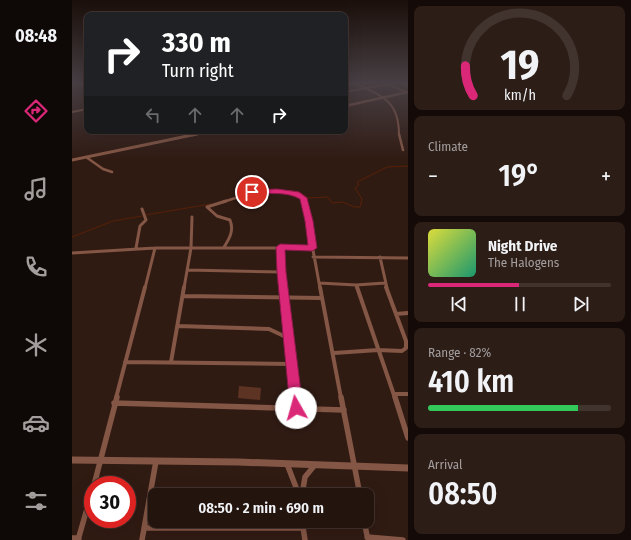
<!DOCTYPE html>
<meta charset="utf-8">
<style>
:root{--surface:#24140e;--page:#2c1d17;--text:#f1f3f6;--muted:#a39e9e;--line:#41332e;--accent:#db2777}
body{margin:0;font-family:"Fira Sans Condensed",sans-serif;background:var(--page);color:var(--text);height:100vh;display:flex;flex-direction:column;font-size:15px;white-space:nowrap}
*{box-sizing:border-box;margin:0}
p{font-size:13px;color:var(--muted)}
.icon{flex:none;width:22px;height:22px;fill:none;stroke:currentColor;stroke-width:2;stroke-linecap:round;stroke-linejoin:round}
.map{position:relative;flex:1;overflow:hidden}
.side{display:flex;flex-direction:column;gap:6px;padding:6px;background:#140b08;width:223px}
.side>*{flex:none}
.banner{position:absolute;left:12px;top:12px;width:264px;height:122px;border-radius:8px;box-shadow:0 4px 16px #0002,0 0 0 1px var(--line);background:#202124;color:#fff;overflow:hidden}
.speed{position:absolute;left:12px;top:476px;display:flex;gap:8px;font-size:20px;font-weight:700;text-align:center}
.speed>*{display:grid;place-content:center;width:52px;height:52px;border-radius:50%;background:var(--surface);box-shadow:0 4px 16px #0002,0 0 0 1px var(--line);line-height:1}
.speed .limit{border:6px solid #d22;background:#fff;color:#111}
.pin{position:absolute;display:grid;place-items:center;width:34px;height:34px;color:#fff;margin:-17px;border:2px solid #fff;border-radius:50%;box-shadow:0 1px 4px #0007}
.me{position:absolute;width:44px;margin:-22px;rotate:353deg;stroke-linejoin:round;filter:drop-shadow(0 0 3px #0008)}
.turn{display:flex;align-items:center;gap:14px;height:84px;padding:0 12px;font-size:18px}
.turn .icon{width:52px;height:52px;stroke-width:2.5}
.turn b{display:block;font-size:28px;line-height:34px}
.lanes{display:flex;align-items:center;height:38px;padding:0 12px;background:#0003;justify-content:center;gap:20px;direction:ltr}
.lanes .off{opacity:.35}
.big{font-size:30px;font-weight:600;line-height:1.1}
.side .card{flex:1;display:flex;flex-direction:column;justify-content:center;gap:6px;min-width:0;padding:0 14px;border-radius:8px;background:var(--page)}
.side .dial{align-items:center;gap:0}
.dial svg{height:104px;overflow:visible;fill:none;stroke:var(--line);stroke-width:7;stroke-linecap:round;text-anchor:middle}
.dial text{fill:var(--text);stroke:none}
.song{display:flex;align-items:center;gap:12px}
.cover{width:48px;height:48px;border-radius:6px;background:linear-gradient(135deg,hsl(60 70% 55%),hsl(160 70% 35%))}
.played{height:4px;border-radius:2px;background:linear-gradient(90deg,var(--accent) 50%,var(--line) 50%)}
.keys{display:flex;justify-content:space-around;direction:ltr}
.heat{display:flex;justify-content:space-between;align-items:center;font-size:22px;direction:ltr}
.charge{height:6px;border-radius:3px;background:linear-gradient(90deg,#34c759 82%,var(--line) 0)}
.trip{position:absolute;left:76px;top:488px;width:226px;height:40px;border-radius:8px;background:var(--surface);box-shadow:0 4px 16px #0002,0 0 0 1px var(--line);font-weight:600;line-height:40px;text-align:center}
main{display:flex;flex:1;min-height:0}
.menu{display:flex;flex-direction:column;width:72px;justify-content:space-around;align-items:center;background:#0e0806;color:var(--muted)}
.menu .icon{width:28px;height:28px}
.menu .active{color:var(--accent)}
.menu b{font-size:18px;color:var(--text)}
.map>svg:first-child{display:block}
.green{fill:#5d3323}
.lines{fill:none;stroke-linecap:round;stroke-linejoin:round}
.stream{stroke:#582007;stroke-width:1}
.minor-far4{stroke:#845645;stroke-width:2}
.minor-far3{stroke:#845645;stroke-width:2.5}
.minor-far2{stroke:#845645;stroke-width:3}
.minor-far1{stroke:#845645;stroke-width:4}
.minor{stroke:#845645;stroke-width:5.5}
.tertiary-far2{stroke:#845645;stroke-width:2.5}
.tertiary-far1{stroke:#845645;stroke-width:3}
.tertiary{stroke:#845645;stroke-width:7}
.route{fill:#db2777;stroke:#8e194d}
</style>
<main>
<nav class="menu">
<b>08:48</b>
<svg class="icon active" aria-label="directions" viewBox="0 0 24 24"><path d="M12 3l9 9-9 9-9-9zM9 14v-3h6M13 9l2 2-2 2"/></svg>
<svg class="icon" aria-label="music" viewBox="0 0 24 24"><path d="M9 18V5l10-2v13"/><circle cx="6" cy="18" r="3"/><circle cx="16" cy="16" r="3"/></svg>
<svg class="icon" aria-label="phone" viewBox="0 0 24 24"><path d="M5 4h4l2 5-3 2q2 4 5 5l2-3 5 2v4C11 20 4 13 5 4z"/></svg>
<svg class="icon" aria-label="climate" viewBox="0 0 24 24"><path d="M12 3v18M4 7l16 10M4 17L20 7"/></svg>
<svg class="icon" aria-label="car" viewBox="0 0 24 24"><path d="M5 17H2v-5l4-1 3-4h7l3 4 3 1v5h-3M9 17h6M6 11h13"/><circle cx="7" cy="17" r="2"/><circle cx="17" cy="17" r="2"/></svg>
<svg class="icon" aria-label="filters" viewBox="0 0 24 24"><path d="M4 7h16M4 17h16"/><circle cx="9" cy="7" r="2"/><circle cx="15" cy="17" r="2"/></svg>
</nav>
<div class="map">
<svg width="336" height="540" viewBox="0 0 336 540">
<rect width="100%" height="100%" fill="#301b13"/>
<!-- green -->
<path class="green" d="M167,386L189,388L188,400L166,398Z"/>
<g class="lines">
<!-- stream -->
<path class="stream" d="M163,197L179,190L221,191L227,192L236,198L256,197L260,203L271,202L282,207H288L290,199L283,188L287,185L285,182L315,167L336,166
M73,215L139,204
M0,237L41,221L70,216"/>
<!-- minor-far4 -->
<path class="minor-far4" d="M10,83L15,93
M282,83C310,96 327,100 327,135
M330,83L336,86
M315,84L334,92
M273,85L283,83
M273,92L317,84
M0,112L15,109"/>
<!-- minor-far3 -->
<path class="minor-far3" d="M327,134L331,150
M14,157L31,169L40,172
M151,202L182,192H220L231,198L232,202"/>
<!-- minor-far2 -->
<path class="minor-far2" d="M232,201L248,288
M152,247C158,238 162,230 158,220L145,216L135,207L154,201
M208,247L211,288
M64,248L68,226L74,220L70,209
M0,253L83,248H240
M241,257L336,258
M308,257L315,288
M115,270L209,272
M247,283L284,285L313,283
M284,285L285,288
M73,288L83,248
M112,288L119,248L120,217"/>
<!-- minor-far1 -->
<path class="minor-far1" d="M211,287L223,398
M248,287L269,398
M285,287L323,398
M111,296L250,298
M324,314L336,313
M106,326L197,329L216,338
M262,353L306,350L330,351L334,348V341L314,287
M53,362L219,364
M99,362L112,287
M322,394H336
M44,398L73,287"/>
<!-- minor -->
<path class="minor" d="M223,397L224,408
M269,397L288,495
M323,397L336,438
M42,403L272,410
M215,464L227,495
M22,485L45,397
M230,495L233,477L242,466
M230,521L233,540
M292,521L296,540
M72,528H231
M295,537L331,540
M0,538H7
M6,540L21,488
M70,540L84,461"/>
<!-- tertiary-far2 -->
<path class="tertiary-far2" d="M273,106L336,92
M120,135L141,131"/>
<!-- tertiary-far1 -->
<path class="tertiary-far1" d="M0,160L125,134"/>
<!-- tertiary -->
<path class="tertiary" d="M0,460L166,462L336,468"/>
</g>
<!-- sky -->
<linearGradient id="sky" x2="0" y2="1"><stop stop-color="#1a0f0a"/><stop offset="0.52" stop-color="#483f44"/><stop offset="1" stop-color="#483f44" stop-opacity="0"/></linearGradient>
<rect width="336" height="159" fill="url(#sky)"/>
<!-- route -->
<path class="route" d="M205,189L227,192L235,198L241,221L245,248L240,251L213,250L214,272L231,408L229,412L224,414L220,412L218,408L205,272L204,247L208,244L236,245L233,221L228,199C214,191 195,194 180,194L176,192L180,190Z"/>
</svg>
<div class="speed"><div class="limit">30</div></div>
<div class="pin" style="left:180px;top:192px;background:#d93025"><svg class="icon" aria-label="arrive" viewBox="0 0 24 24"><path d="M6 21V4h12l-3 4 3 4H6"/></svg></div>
<svg class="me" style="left:224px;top:408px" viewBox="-20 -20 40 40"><circle r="19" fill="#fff"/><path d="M0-13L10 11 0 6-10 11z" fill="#db2777"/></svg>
<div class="trip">08:50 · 2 min · 690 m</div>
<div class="banner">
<div class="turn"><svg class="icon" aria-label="right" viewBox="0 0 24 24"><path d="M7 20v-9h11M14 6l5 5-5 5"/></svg><div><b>330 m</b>Turn right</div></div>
<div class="lanes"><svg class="icon off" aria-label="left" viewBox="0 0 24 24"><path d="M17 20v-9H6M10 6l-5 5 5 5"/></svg><svg class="icon off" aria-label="ahead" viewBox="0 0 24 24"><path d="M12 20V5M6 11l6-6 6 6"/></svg><svg class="icon off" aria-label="ahead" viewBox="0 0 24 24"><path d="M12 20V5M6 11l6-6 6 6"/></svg><svg class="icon" aria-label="right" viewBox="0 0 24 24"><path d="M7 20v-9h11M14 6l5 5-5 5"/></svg></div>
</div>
</div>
<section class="side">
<div class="card dial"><svg viewBox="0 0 100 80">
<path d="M14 69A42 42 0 1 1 86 69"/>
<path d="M14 69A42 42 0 0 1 8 46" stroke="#db2777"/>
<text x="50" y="56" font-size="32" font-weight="700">19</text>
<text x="50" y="72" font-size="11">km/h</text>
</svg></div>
<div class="card"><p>Climate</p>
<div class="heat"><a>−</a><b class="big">19°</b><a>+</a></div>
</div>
<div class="card">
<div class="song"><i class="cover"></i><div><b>Night Drive</b><p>The Halogens</p></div></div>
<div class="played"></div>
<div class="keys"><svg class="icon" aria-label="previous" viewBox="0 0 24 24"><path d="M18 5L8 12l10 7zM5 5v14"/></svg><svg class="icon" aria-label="pause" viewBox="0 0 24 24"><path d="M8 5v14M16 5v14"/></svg><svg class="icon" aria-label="next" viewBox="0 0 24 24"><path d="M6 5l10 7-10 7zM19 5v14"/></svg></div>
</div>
<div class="card"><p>Range · 82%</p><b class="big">410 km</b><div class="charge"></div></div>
<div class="card"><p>Arrival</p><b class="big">08:50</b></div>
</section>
</main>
